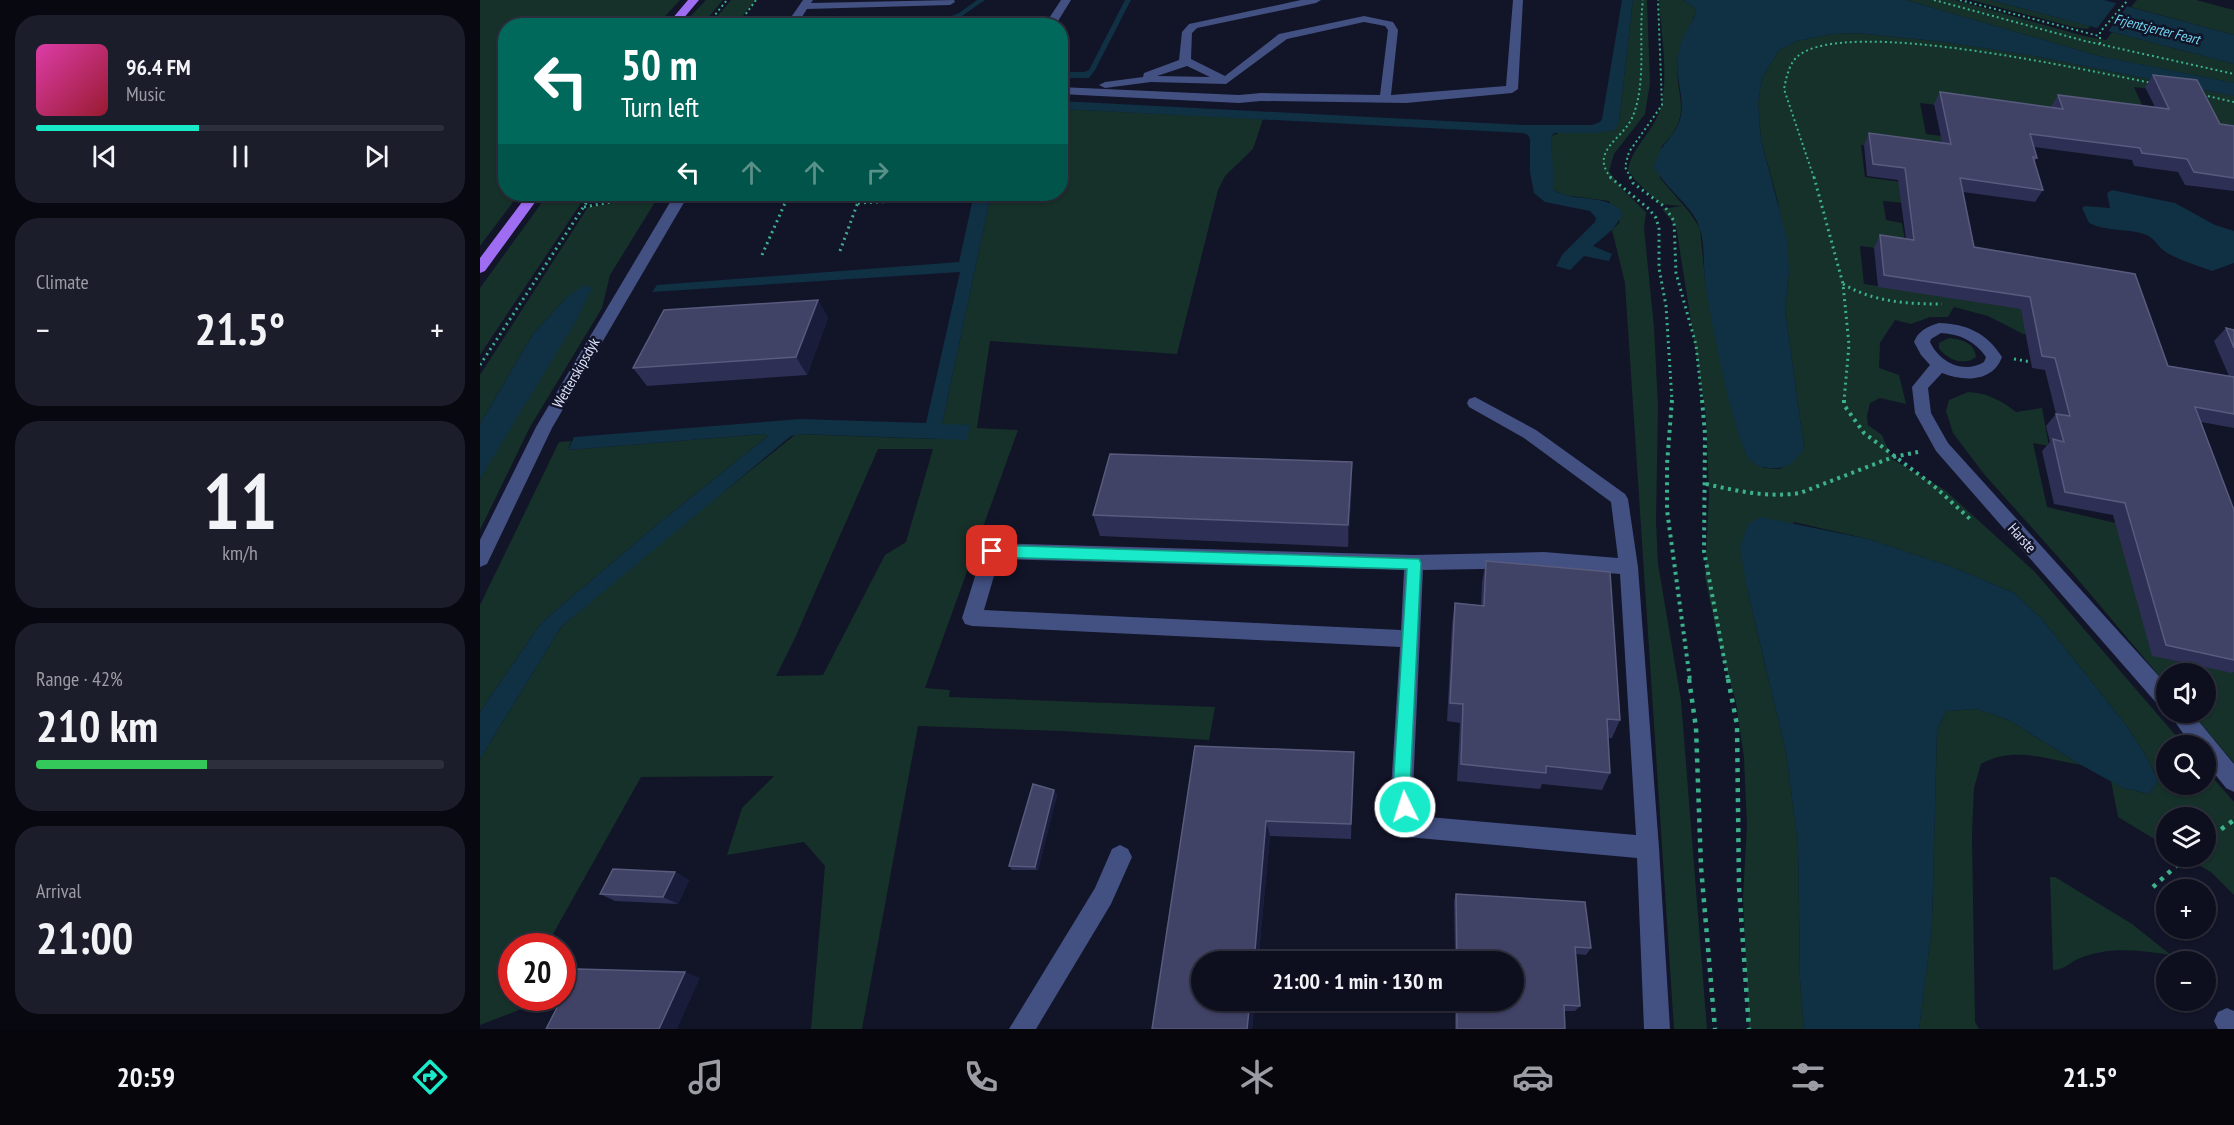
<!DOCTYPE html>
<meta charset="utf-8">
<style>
:root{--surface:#0e0f1e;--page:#1c1d2b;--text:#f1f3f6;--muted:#9b9ca4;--line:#2e2f3c;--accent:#19ebca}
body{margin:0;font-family:"PT Sans Narrow",sans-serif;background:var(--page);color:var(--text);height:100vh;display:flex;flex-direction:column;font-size:22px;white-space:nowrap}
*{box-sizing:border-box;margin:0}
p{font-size:20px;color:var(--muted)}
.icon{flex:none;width:33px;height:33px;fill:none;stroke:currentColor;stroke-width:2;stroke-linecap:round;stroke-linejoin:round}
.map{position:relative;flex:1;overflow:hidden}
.details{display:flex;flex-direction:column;gap:15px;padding:15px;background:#080810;width:480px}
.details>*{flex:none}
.top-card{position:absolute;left:18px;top:18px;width:570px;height:183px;border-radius:24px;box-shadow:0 2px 4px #0004,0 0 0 2px var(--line);background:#00695c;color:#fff;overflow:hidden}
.tools{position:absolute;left:1676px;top:663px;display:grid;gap:12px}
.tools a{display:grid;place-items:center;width:60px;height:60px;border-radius:50%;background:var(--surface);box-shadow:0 2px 4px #0004,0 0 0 2px var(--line);font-size:30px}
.speed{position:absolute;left:18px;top:933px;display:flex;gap:12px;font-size:30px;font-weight:700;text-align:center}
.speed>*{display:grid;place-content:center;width:78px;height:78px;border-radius:50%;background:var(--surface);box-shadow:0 2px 4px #0004,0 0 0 2px var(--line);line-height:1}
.speed .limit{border:9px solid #d22;background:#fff;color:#111}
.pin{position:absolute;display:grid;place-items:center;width:51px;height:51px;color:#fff;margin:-26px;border-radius:12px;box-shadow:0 3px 9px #0006}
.me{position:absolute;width:66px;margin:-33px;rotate:356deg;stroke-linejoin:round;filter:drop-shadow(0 0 4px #0008)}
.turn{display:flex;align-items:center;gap:21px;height:126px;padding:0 24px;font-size:27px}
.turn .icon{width:78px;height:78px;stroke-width:2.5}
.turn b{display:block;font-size:42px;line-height:51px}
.lanes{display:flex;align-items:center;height:57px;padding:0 24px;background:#0003;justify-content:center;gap:30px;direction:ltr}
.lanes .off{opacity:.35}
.big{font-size:45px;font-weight:700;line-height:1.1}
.details .card{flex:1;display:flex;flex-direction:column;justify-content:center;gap:9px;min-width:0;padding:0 21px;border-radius:24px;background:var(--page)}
.details .dial{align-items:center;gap:0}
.dial b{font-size:78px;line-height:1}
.song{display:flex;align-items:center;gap:18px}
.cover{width:72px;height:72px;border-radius:9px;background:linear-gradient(135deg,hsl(320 70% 55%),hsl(350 70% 35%))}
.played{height:6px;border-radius:3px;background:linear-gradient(90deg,var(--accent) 40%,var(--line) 40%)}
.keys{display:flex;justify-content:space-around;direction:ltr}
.heat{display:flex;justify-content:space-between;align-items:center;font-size:33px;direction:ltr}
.charge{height:9px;border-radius:4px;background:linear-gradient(90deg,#34c759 42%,var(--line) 0)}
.trip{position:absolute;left:711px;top:951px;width:333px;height:60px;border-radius:30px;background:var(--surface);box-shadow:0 2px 4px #0004,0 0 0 2px var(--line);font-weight:700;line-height:60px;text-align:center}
.tabs{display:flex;height:96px;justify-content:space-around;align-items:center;background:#06060c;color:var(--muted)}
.tabs .icon{width:42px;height:42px}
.tabs .on{color:var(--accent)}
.tabs b{font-size:27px;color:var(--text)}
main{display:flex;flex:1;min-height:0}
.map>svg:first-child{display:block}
.green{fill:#163129;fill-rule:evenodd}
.water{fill:#103044}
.pier{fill:#121428}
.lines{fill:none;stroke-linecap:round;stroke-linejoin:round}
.path-far3{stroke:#3bb18c;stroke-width:2;stroke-dasharray:2 3;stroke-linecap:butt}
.path-far2{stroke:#3bb18c;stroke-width:3;stroke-dasharray:2 4;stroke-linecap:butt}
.path-far1{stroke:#3bb18c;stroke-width:4;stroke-dasharray:3 4.5;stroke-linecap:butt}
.path{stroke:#3bb18c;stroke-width:4.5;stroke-dasharray:4 6;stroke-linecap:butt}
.minor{fill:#425082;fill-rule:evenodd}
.major{fill:#9e6df2;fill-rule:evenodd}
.wall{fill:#2d2f54}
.shaded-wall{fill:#1a1c3b}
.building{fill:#404266;stroke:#585b7d;stroke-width:1.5}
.route{fill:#19ebca;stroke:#109983;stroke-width:1.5}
.labels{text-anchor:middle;stroke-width:5;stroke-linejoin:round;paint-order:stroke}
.far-water-label{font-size:14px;font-style:italic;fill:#73d8f3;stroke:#121428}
.street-label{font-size:15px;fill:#dce1fc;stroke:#121428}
</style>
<main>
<section class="details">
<div class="card">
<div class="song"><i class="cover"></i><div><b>96.4 FM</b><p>Music</p></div></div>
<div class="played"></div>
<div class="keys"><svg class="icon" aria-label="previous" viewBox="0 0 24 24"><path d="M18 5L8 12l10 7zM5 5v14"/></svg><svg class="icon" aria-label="pause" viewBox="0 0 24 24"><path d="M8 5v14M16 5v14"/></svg><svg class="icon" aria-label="next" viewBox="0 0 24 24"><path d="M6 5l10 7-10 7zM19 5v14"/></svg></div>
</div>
<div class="card"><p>Climate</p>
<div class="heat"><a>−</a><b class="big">21.5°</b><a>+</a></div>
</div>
<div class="card dial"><b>11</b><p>km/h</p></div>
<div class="card"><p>Range · 42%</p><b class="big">210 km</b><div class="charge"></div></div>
<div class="card"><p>Arrival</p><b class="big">21:00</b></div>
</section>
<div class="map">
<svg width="1754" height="1029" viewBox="0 0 1754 1029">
<rect width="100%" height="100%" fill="#121428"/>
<!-- green -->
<path class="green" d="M0,0H200L177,25L26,26V194H39L0,246Z
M226,0H243L222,25H202Z
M251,0H275L256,25H230Z
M1153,0H1167L1170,83L1165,114L1134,154L1129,171L1143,190L1166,212L1164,228L1174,327L1178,406L1176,521L1178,564L1201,700L1227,1029H1194L1145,283L1132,230L1140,222L1129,201L1084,195L1074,190L1072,187L1071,136L1079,133L1130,131L1139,121Z
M1179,0H1203L1215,8C1217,19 1202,38 1199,51C1190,91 1218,111 1182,146L1180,178L1210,213L1220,228L1225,280L1242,367L1265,451L1272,462L1284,468L1300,469L1324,448L1305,310L1309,270L1298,202L1281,140L1278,103L1282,78L1299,50L1317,41L1353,34L1377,33L1465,42L1550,55L1754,96V139L1698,92L1654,87L1668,118L1563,106L1541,115L1440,103L1446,134L1486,139L1473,157L1381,145L1385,177L1421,182L1424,203L1403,201L1406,220L1422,223L1427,252L1380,246L1384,284L1505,302L1599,305L1591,341L1543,334L1508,316L1474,307L1468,317H1450L1431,324L1415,320L1400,343L1399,368L1419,375L1426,404L1400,398L1390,403L1387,416L1388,425L1402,435L1412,459L1465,490L1554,571L1704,745L1686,746V784H1725V769L1754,802V895L1731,872L1704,857L1725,856V818H1686V846L1638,817L1631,781L1643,788L1669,794L1678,781L1665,754L1646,725L1562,619L1534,593L1475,568L1388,539L1314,522L1267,589L1306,752L1318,843L1320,979L1324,1029H1269L1263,897L1267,825L1264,758L1256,702L1240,648L1225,577L1229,493L1226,416L1196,226L1182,209L1202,206L1180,204L1155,180L1148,170C1152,147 1172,133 1179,112C1190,82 1181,32 1179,0Z
M1426,0H1475L1604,36L1626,40L1632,32L1754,64V83L1619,56Z
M1491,0H1510L1610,26L1608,29L1597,28Z
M1657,0H1716L1754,10V35L1651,7Z
M581,109L783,119L773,149L745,176L738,190L697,354L510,341L497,428L538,430L445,688L470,690L469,697L735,707L729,740L582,731L438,726L382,1029H331L345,866L324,842L247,855L262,808L294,776L161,777L68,943L85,945L83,949L82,946H32V998H56L52,1005L0,1025V759L81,627L182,541L316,434L455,439L462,424L511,194H580ZM398,449H453L426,542L405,555L343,675L296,676L314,640Z
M68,194H107L0,355V288Z
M146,194H180L130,275L122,308L50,427L0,530V479L14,454L88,296L53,334L0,424V375L108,207L132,203Z
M1469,338C1481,339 1495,343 1496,357C1484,367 1466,359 1459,348V343Z
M1488,392C1507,393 1521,400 1536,412L1562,408L1569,446L1553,443L1567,507L1644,525L1682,658L1739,670L1754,652V763L1712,713L1725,712V674H1686V684L1595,576L1504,474L1473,433L1466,411L1469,400Z
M283,434L288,436L179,523L61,623L0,712V605L79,442L91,441L88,450Z
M1497,709L1529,720L1601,765C1567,759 1533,746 1501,764L1494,788L1492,835L1495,1022L1499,1029H1439L1452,925L1457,730L1466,711Z
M1570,877H1575L1652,924L1691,955C1661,950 1627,946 1598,959C1588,963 1585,970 1573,970Z"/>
<!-- water -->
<path class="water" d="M497,0H505L469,25H335L338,22L459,21L479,13Z
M645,0H651L615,70L609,78H581V72H604L609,70Z
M1142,0H1153L1139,121L1135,130L1116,133H1075L1071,136L1074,190C1095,203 1121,193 1141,210L1143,215L1132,230L1113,246L1132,254L1129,261L1104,256L1090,270L1076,266L1082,255L1115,222L1116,218L1110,211L1065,202L1054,193L1050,172V139L1048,135L1043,133L581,109V101L1043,125H1112L1120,122L1122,119Z
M1203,0H1426L1619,56L1754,83V96L1549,55L1465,42L1377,33L1353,34L1317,41L1299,50L1282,78L1278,103L1281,140L1307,239L1309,270L1305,310L1324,448C1316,461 1309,469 1292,468C1285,468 1277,467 1271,461C1254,443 1229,310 1225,280C1223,263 1225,245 1220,229C1215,208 1185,188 1174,167C1179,143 1194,140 1200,119C1206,98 1194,77 1198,55C1199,49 1201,43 1203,37C1207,28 1217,19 1215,8Z
M1510,0H1624L1754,35V64Z
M1632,190L1695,203L1735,225L1754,231V263L1732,271C1718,266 1702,261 1689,254C1678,249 1675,237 1664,234C1646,228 1627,232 1609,223L1602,208L1605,206L1630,208L1627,193Z
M494,194H511L462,424L490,425L487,440L320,434L311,436L81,627L0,759V712L61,623L179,523L288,436L283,434L88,450L94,437L321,419L446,423L480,272L172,292L177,285L479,262Z
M105,285L112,288L96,321L0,479V424L53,334L88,296Z
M1281,517L1388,539L1475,568L1534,593L1562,619L1646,725L1665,754L1678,781L1669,794L1643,788L1601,765L1529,720L1497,709L1466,711L1457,730L1452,925L1439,1029H1324L1320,979L1318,843L1306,752L1267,589L1260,547L1268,524Z"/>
<!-- pier -->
<path class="pier" d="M1638,1L1649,4L1626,34L1615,31Z"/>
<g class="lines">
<!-- path-far3 -->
<path class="path-far3" d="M1454,0L1605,41L1754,74
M1480,0L1619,36
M226,26L247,0
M257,26L276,0
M1620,44V32L1648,0
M1723,95L1754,102
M1131,178C1109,150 1143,140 1153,116C1167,80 1158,38 1163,0
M1151,178L1145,167L1149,152L1182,105L1178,0
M1334,178L1304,89C1306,79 1309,63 1318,56C1366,16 1608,71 1672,83"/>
<!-- path-far2 -->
<path class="path-far2" d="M1130,177L1169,209L1176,218L1179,229V268L1186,306L1192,401
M1150,177L1153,183L1185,207L1194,221L1196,273L1216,345L1222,401
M1334,177L1363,284L1369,345L1364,401
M378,203L459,199
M104,207L131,202L144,194
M360,251L381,194
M282,255L309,194
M1363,284C1394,302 1427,304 1462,304
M1534,359L1551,362
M0,365L112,194"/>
<!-- path-far1 -->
<path class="path-far1" d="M1192,400L1187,464V510L1210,680
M1222,400L1225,434L1224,551L1248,680
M1364,400V405L1384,433L1454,486L1490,519
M1226,484C1257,491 1288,498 1320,493L1413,457L1438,452"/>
<!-- path -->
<path class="path" d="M1209,679L1216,728L1221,867L1235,1029
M1248,679L1257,725L1259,887L1269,1029
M1725,841L1754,820
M1673,887L1707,856"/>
<!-- minor -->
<path class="minor" d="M323,0H333L331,3L474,0L475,2L470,5L327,9L316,26H305Z
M581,0H591L575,26H564Z
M821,0H841L836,3L717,28L712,33L711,59L745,76L799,34L884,16L913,22L918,30L911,95L1026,86L1033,0H1043L1038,89L1032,93L926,103L781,101L759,103L580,94V87L759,95L781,93L900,95L908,30L905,26L884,22L807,39L746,84L671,82L625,88L619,85L625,82L663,77L664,73L699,60L702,32L709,24ZM707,66L730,77L677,76Z
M195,194H209L72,428L7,564L0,567V540L56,427Z
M1459,323C1487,324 1507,333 1522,357C1513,382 1484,382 1462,373L1448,388L1451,413L1468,443L1686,684V708L1679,706L1456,451L1435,413L1432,387L1450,365L1441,355L1434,342C1438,331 1448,326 1459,323ZM1461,333C1480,334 1495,341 1506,357L1504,362C1484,374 1460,363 1450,342L1451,339Z
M995,397L1056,430L1145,494L1148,499L1158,567L1179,848L1190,1029H1164L1157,858L927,837L919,834L916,826L911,789L920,647L492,626L485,624L482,618L503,551L505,546L512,543L934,555L1064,552L1138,558L1131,502L1044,438L989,407L987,403L989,399ZM519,559L924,570L921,630L504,610ZM1064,568L1140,574L1156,835L937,816L933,789L943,570Z
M1688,712H1711L1754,764V792L1746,788L1725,762V746H1712Z
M640,845L648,849L652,857L631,904L556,1029H529L615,888L632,849Z
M1747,1008L1754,1011V1029H1738L1734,1021L1738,1012Z"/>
<!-- major -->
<path class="major" d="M208,0H219L197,26H186Z
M48,194H61L5,271L0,273V258Z"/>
</g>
<!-- wall -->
<path class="wall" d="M1673,75L1740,124L1754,126V191L1705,185L1698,172L1654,166L1652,160L1554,147L1557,158L1554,162L1563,190L1555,202L1483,192L1494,247L1688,366L1749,376L1734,341L1746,328L1754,330V428L1721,422L1754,510V672L1752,673L1672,656L1633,515L1574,504L1562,451L1570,442L1566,426L1576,414L1565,370L1552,368L1541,309L1398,287L1394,248L1400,235L1426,239L1418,180L1387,176L1384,145L1389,133L1462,142L1454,104L1460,92L1571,107L1578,95L1675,107L1665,87Z
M338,300L348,318L327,375L167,386L153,368Z
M872,462V484L868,547L620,536L613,515Z
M1006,561L1140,720L1132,738H1128L1130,773L1122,790L1062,784L1060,789L977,781L980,723L967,721L972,624L975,603L1001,605L1002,582Z
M715,746L874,752L871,839L790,836L778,962H722V1000H775L772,1029H672Z
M574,790L577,795L558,870H532L529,866Z
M195,872L209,880L198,904L135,901L120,894Z
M976,894L1111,948L1106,955L1096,954L1100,1006L1095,1011H1084L1085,1029H975V1000H1034V962H975L974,901Z"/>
<!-- shaded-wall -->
<path class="shaded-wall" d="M338,300L348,318L327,375L316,357Z
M872,462V484L868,547V525Z
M874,752V768L871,839V824Z
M574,790L577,795L558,870L555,867Z
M786,821L790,836L778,962H774Z
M195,872L209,880L198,904L183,897Z
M205,972L220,978L197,1029H179Z
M770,1000H775L772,1029H767Z"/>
<!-- building -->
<path class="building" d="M1673,75L1717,80L1740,124L1754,126V178L1714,172L1707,159L1662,153L1660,148L1550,134L1557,158L1553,157L1563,190L1480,178L1494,247L1655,274L1688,366L1754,377V414L1715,407L1754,510V660L1686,645L1645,503L1585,492L1573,439L1584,442L1576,414L1590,416L1575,358L1562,356L1550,297L1404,275L1400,235L1434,240L1425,168L1393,164L1389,133L1471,144L1460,92L1583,109L1578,95L1689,109Z
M338,300L316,357L153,368L184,310Z
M1746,328L1754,330V348Z
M630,454L872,462L868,525L613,515Z
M1006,561L1130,572L1140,720L1127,719L1130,773L1066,766V773L981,764L983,704L970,703L975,603L1004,606Z
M715,746L874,752L871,824L786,821L774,962H722V1000H770L767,1029H672Z
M553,784L574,790L555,867L529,866Z
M133,869L195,872L183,897L120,894Z
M976,894L1105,902L1111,948L1095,947L1100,1006L1084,1005L1085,1029H977V1000H1034V962H977Z
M97,969L205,972L179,1029H66Z"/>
<!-- route -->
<path class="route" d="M512,545L939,559L941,563L930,789L933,807L931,813L925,816L919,813L913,789L927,569L512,557L507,555L505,551L507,547Z"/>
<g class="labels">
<!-- far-water labels -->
<g class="far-water-label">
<text transform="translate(1677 29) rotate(14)" y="5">Frjentsjerter Feart</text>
</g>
<!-- street labels -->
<g class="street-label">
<text transform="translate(96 373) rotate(-60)" y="5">Wetterskipsdyk</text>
<text transform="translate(1542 538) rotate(48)" y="5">Harste</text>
</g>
</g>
</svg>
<div class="tools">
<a><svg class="icon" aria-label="sound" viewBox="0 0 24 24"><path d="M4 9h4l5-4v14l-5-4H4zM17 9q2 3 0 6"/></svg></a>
<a><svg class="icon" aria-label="search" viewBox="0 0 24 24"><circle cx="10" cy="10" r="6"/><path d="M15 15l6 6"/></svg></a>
<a><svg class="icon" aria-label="layers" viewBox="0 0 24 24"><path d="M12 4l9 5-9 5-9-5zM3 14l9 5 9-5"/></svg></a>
<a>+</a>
<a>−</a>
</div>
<div class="speed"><div class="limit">20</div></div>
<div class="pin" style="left:512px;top:551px;background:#d93025"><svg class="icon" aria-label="arrive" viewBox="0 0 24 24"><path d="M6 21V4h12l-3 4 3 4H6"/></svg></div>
<svg class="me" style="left:925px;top:807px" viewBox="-20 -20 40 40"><circle r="17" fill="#19ebca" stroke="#fff" stroke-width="3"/><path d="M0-11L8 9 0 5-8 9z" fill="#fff"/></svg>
<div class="trip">21:00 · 1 min · 130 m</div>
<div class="top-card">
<div class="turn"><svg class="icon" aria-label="left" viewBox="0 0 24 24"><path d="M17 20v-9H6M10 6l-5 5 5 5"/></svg><div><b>50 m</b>Turn left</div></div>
<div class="lanes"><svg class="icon" aria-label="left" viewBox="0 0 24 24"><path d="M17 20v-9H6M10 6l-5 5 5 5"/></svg><svg class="icon off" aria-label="ahead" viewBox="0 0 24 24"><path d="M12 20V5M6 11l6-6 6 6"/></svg><svg class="icon off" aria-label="ahead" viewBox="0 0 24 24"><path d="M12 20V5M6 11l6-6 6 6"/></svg><svg class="icon off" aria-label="right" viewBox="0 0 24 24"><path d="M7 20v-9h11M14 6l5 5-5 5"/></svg></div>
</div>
</div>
</main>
<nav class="tabs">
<b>20:59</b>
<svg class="icon on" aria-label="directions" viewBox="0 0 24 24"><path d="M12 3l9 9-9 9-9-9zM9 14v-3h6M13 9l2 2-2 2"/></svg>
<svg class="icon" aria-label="music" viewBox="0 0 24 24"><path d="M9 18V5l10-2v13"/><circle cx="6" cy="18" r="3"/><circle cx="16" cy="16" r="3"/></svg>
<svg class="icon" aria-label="phone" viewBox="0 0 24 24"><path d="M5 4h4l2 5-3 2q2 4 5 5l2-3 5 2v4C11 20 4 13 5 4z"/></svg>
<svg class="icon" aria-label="climate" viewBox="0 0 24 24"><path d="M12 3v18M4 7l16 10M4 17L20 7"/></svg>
<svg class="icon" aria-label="car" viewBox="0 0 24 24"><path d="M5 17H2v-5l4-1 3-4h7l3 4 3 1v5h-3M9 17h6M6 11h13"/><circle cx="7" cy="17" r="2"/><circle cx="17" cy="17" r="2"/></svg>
<svg class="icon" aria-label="filters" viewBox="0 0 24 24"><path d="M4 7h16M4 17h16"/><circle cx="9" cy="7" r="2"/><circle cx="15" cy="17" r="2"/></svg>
<b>21.5°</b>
</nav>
